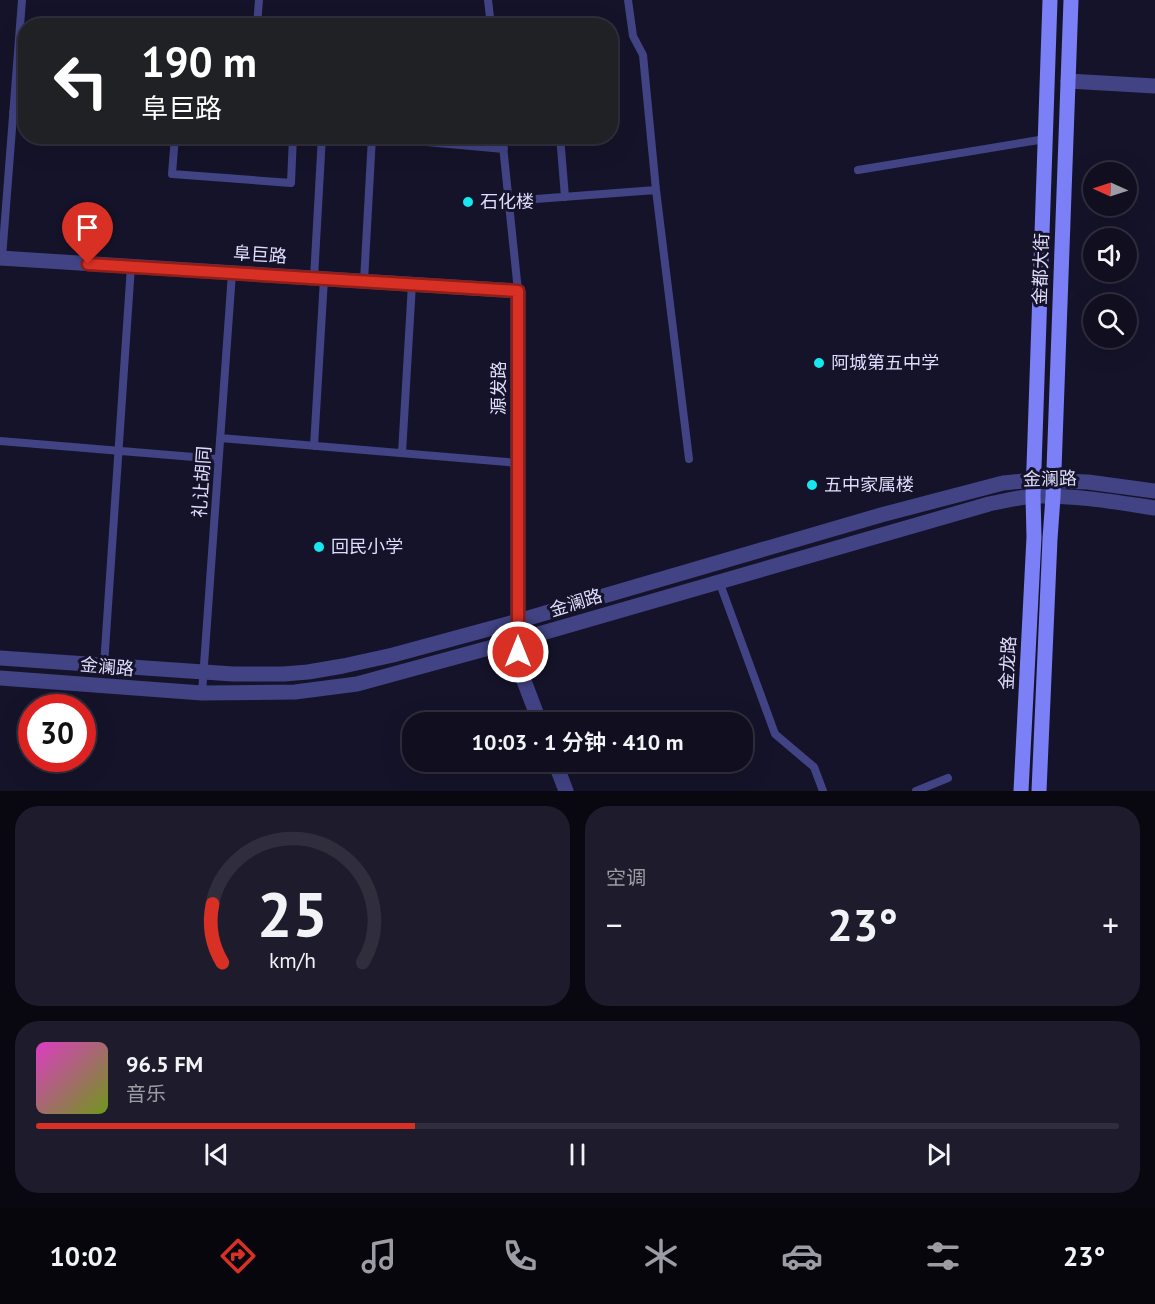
<!DOCTYPE html>
<html lang="zh">
<meta charset="utf-8">
<style>
:root{--surface:#100e1f;--page:#1e1c2c;--text:#f1f3f6;--muted:#9c9ca4;--line:#302e3d;--accent:#d93025}
body{margin:0;font-family:"PT Sans","Noto Sans SC",sans-serif;background:var(--page);color:var(--text);height:100vh;display:flex;flex-direction:column;font-size:22px;white-space:nowrap}
*{box-sizing:border-box;margin:0}
p{font-size:20px;color:var(--muted)}
.icon{flex:none;width:33px;height:33px;fill:none;stroke:currentColor;stroke-width:2;stroke-linecap:round;stroke-linejoin:round}
.map{position:relative;height:791px;overflow:hidden}
.side{display:flex;flex-direction:column;gap:15px;padding:15px;background:#090811;flex:1}
.side>*{flex:none}
.banner{position:absolute;left:18px;top:18px;width:600px;height:126px;border-radius:24px;box-shadow:0 6px 24px #0002,0 0 0 2px var(--line);background:#202124;color:#fff;overflow:hidden}
.needle{width:39px;rotate:273deg}
.buttons{position:absolute;left:1083px;top:162px;display:grid;gap:12px}
.buttons a{display:grid;place-items:center;width:54px;height:54px;border-radius:50%;background:var(--surface);box-shadow:0 6px 24px #0002,0 0 0 2px var(--line);font-size:30px}
.speed{position:absolute;left:18px;top:694px;display:flex;gap:12px;font-size:30px;font-weight:700;text-align:center}
.speed>*{display:grid;place-content:center;width:78px;height:78px;border-radius:50%;background:var(--surface);box-shadow:0 6px 24px #0002,0 0 0 2px var(--line);line-height:1}
.speed .limit{border:9px solid #d22;background:#fff;color:#111}
.pin{position:absolute;display:grid;place-items:center;width:51px;height:51px;color:#fff;margin:-62px -26px;border-radius:50% 50% 50% 0;rotate:-45deg;box-shadow:0 0 6px #0007}
.pin .icon{rotate:45deg}
.me{position:absolute;width:66px;margin:-33px;rotate:0deg;stroke-linejoin:round;filter:drop-shadow(0 0 4px #0008)}
.turn{display:flex;align-items:center;gap:21px;height:126px;padding:0 24px;font-size:27px}
.turn .icon{width:78px;height:78px;stroke-width:2.5}
.turn b{display:block;font-size:42px;line-height:51px}
.big{font-size:45px;font-weight:600;line-height:1.1}
.side .tile{flex:1;display:flex;flex-direction:column;justify-content:center;gap:9px;min-width:0;padding:0 21px;border-radius:24px;background:var(--page)}
.side .dial{align-items:center;gap:0}
.dial svg{height:156px;overflow:visible;fill:none;stroke:var(--line);stroke-width:7;stroke-linecap:round;text-anchor:middle}
.dial text{fill:var(--text);stroke:none}
.song{display:flex;align-items:center;gap:18px}
.cover{width:72px;height:72px;border-radius:9px;background:linear-gradient(135deg,hsl(310 70% 55%),hsl(80 70% 35%))}
.played{height:6px;border-radius:3px;background:linear-gradient(90deg,var(--accent) 35%,var(--line) 35%)}
.keys{display:flex;justify-content:space-around;direction:ltr}
.heat{display:flex;justify-content:space-between;align-items:center;font-size:33px;direction:ltr}
.side .tiles{flex:1;display:grid;gap:15px;grid-template-columns:1fr 1fr}
.tile:last-child{grid-column:span 2}
.trip{position:absolute;left:402px;top:712px;width:351px;height:60px;border-radius:24px;background:var(--surface);box-shadow:0 6px 24px #0002,0 0 0 2px var(--line);font-weight:600;line-height:60px;text-align:center}
.menu{display:flex;height:96px;justify-content:space-around;align-items:center;background:#06060c;color:var(--muted)}
.menu .icon{width:42px;height:42px}
.menu .current{color:var(--accent)}
.menu b{font-size:27px;color:var(--text)}
.map>svg:first-child{display:block}
.lines{fill:none;stroke-linecap:round;stroke-linejoin:round}
.service{stroke:#414385;stroke-width:8}
.minor{stroke:#414385;stroke-width:15}
.tertiary{stroke:#414385;stroke-width:15}
.secondary{stroke:#7b80f6;stroke-width:15}
.route-casing{stroke:#8d1f18;stroke-width:15}
.route{stroke:#d93025;stroke-width:10}
.poi-dot{fill:#17e7ef;stroke:#151329;stroke-width:2}
.labels{text-anchor:middle;stroke-width:6;stroke-linejoin:round;paint-order:stroke}
.poi-label{font-size:18px;fill:#dfddfd;stroke:#151329;text-anchor:start}
.street-label{font-size:18px;fill:#dfddfd;stroke:#151329}
</style>
<div class="map">
<svg width="1155" height="791" viewBox="0 0 1155 791">
<rect width="100%" height="100%" fill="#151329"/>
<g class="lines">
<!-- service -->
<path class="service" d="M488,0L491,26
M628,0L633,36L643,55L656,190L689,459
M257,26L259,0
M13,112L26,113
M175,136L172,174L291,183L293,136
M360,136L504,149
M502,136L518,291
M560,136L565,197
M858,170L1045,139
M509,201L656,190
M2,258L22,0
M314,278L322,136
M364,281L372,137
M220,438L518,463
M0,441L218,459
M314,446L324,279
M402,453L412,284
M719,581L775,734L814,767L823,791
M104,665L131,266
M202,693L232,273
M916,791L948,778"/>
<!-- minor -->
<path class="minor" d="M1068,81L1155,86
M0,258L518,291V665L540,723
M555,762L566,791"/>
<!-- tertiary -->
<path class="tertiary" d="M0,658L233,674H284L308,672L343,666L393,655L518,621L881,515L1003,483L1033,480L1088,482L1155,491
M0,678L202,693L295,692L357,684L518,640L989,504C1004,501 1019,497 1035,496C1075,495 1115,502 1155,508"/>
<!-- secondary -->
<path class="secondary" d="M1021,791L1034,537L1033,496L1050,0
M1039,791L1050,539L1053,497L1071,0"/>
</g>
<g class="lines">
<defs>
<path id="route" d="M88,264L518,291V652"/>
</defs>
<!-- route casing -->
<use href="#route" class="route-casing"/>
<!-- route -->
<use href="#route" class="route"/>
</g>
<!-- markers -->
<g class="poi-dot">
<circle cx="468" cy="202" r="6"/>
<circle cx="819" cy="363" r="6"/>
<circle cx="812" cy="485" r="6"/>
<circle cx="319" cy="547" r="6"/>
</g>
<g class="labels">
<!-- poi labels -->
<g class="poi-label">
<text x="480" y="208">石化楼</text>
<text x="831" y="369">阿城第五中学</text>
<text x="824" y="491">五中家属楼</text>
<text x="331" y="553">回民小学</text>
</g>
<!-- street labels -->
<g class="street-label">
<text transform="translate(260 255) rotate(4)" y="6">阜巨路</text>
<text transform="translate(1041 269) rotate(-88)" y="6">金都大街</text>
<text transform="translate(499 388) rotate(-90)" y="6">源发路</text>
<text transform="translate(1050 479) rotate(-1)" y="6">金澜路</text>
<text transform="translate(202 482) rotate(-86)" y="6">礼让胡同</text>
<text transform="translate(576 603) rotate(-17)" y="6">金澜路</text>
<text transform="translate(1008 663) rotate(-87)" y="6">金龙路</text>
<text transform="translate(107 667) rotate(5)" y="6">金澜路</text>
</g>
</g>
</svg>
<div class="buttons">
<a><svg class="needle" viewBox="-14 -14 28 28"><path d="M0-13l5 13h-10z" fill="#e53935"/><path d="M0 13l5-13h-10z" fill="#9c9ca4"/></svg></a>
<a><svg class="icon" aria-label="sound" viewBox="0 0 24 24"><path d="M4 9h4l5-4v14l-5-4H4zM17 9q2 3 0 6"/></svg></a>
<a><svg class="icon" aria-label="search" viewBox="0 0 24 24"><circle cx="10" cy="10" r="6"/><path d="M15 15l6 6"/></svg></a>
</div>
<div class="speed"><div class="limit">30</div></div>
<div class="pin" style="left:88px;top:264px;background:#d93025"><svg class="icon" aria-label="arrive" viewBox="0 0 24 24"><path d="M6 21V4h12l-3 4 3 4H6"/></svg></div>
<svg class="me" style="left:518px;top:652px" viewBox="-20 -20 40 40"><circle r="17" fill="#d93025" stroke="#fff" stroke-width="3"/><path d="M0-11L8 9 0 5-8 9z" fill="#fff"/></svg>
<div class="trip">10:03 · 1 分钟 · 410 m</div>
<div class="banner">
<div class="turn"><svg class="icon" aria-label="left" viewBox="0 0 24 24"><path d="M17 20v-9H6M10 6l-5 5 5 5"/></svg><div><b>190 m</b>阜巨路</div></div>
</div>
</div>
<section class="side">
<div class="tiles">
<div class="tile dial"><svg viewBox="0 0 100 80">
<path d="M14 69A42 42 0 1 1 86 69"/>
<path d="M14 69A42 42 0 0 1 9 39" stroke="#d93025"/>
<text x="50" y="56" font-size="32" font-weight="700">25</text>
<text x="50" y="72" font-size="11">km/h</text>
</svg></div>
<div class="tile"><p>空调</p>
<div class="heat"><a>−</a><b class="big">23°</b><a>+</a></div>
</div>
<div class="tile">
<div class="song"><i class="cover"></i><div><b>96.5 FM</b><p>音乐</p></div></div>
<div class="played"></div>
<div class="keys"><svg class="icon" aria-label="previous" viewBox="0 0 24 24"><path d="M18 5L8 12l10 7zM5 5v14"/></svg><svg class="icon" aria-label="pause" viewBox="0 0 24 24"><path d="M8 5v14M16 5v14"/></svg><svg class="icon" aria-label="next" viewBox="0 0 24 24"><path d="M6 5l10 7-10 7zM19 5v14"/></svg></div>
</div>
</div>
</section>
<nav class="menu">
<b>10:02</b>
<svg class="icon current" aria-label="directions" viewBox="0 0 24 24"><path d="M12 3l9 9-9 9-9-9zM9 14v-3h6M13 9l2 2-2 2"/></svg>
<svg class="icon" aria-label="music" viewBox="0 0 24 24"><path d="M9 18V5l10-2v13"/><circle cx="6" cy="18" r="3"/><circle cx="16" cy="16" r="3"/></svg>
<svg class="icon" aria-label="phone" viewBox="0 0 24 24"><path d="M5 4h4l2 5-3 2q2 4 5 5l2-3 5 2v4C11 20 4 13 5 4z"/></svg>
<svg class="icon" aria-label="climate" viewBox="0 0 24 24"><path d="M12 3v18M4 7l16 10M4 17L20 7"/></svg>
<svg class="icon" aria-label="car" viewBox="0 0 24 24"><path d="M5 17H2v-5l4-1 3-4h7l3 4 3 1v5h-3M9 17h6M6 11h13"/><circle cx="7" cy="17" r="2"/><circle cx="17" cy="17" r="2"/></svg>
<svg class="icon" aria-label="filters" viewBox="0 0 24 24"><path d="M4 7h16M4 17h16"/><circle cx="9" cy="7" r="2"/><circle cx="15" cy="17" r="2"/></svg>
<b>23°</b>
</nav>
